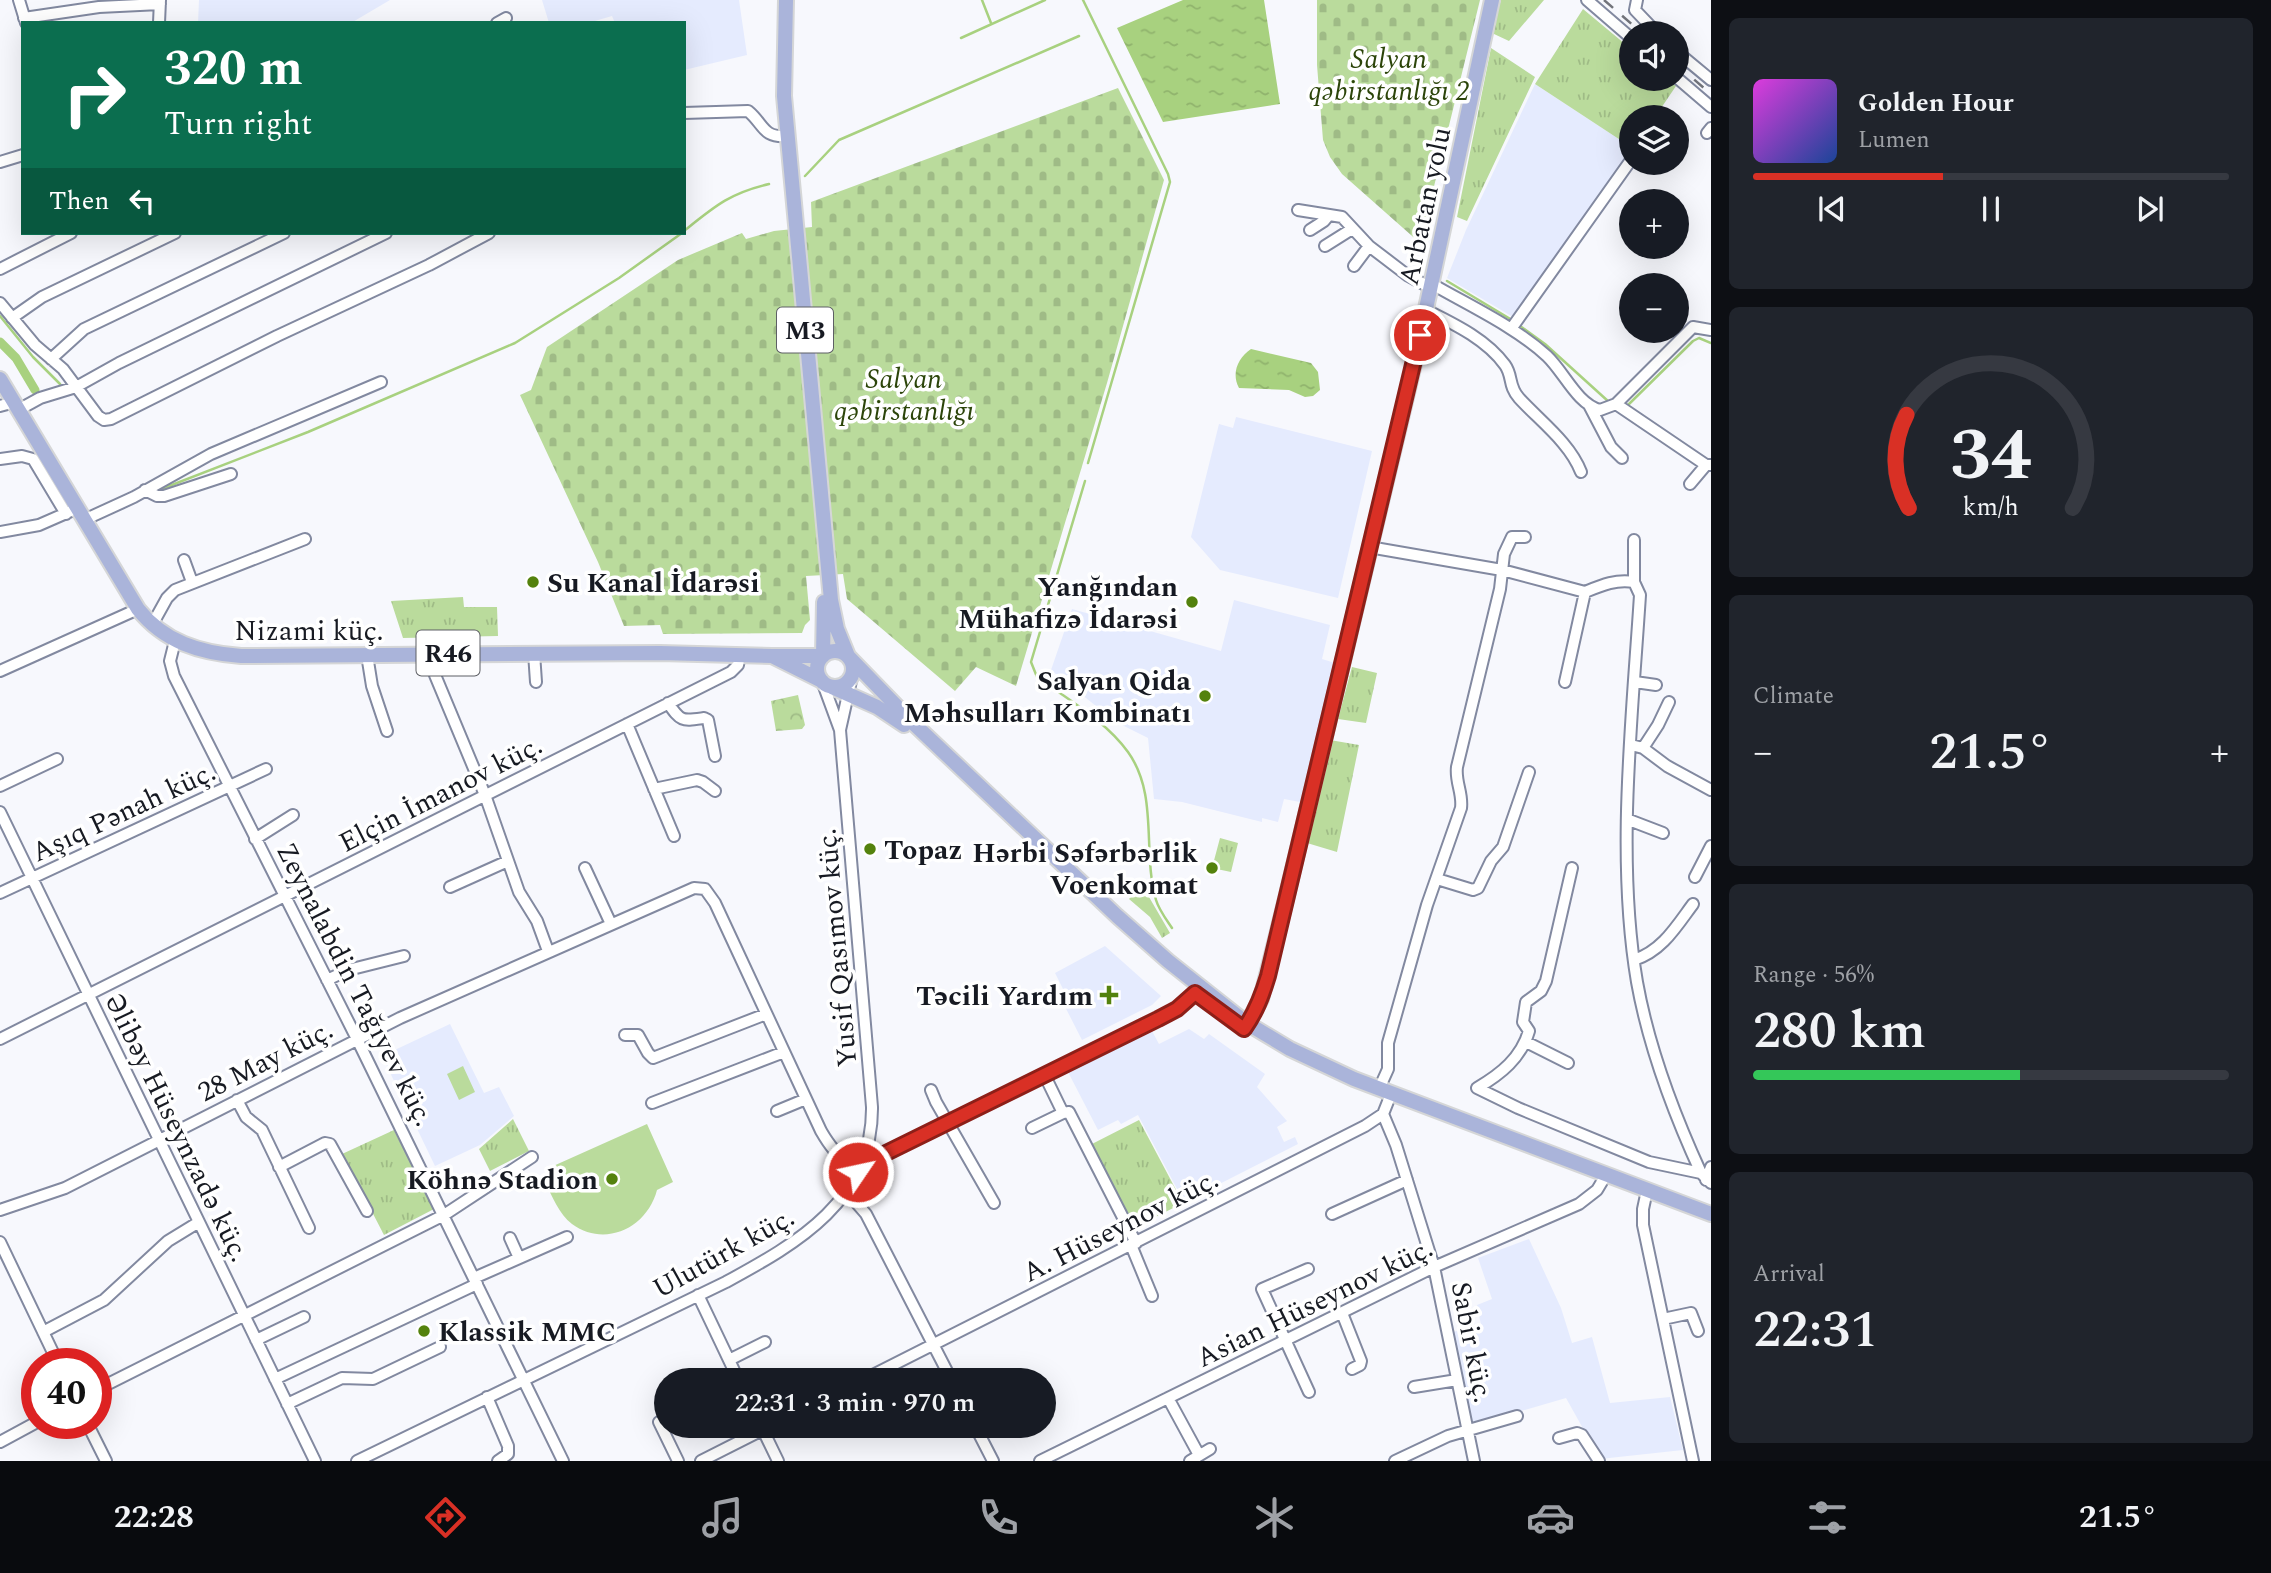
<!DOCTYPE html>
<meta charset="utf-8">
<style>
:root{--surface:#171b24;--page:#20242c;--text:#f1f3f6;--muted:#9ea1a6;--line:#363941;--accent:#d93025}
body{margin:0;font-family:Spectral,serif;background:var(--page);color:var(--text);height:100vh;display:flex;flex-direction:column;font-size:26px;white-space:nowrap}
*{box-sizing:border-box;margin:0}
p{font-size:23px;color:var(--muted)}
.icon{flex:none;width:38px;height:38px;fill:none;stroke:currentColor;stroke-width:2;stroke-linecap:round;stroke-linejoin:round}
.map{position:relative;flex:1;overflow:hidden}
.details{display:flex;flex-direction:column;gap:18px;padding:18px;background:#0d0f14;width:560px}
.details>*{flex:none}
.banner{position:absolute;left:21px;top:21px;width:665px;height:214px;border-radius:0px;box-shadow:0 7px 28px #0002;background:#0b6e4f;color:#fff;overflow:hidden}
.controls{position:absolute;left:1619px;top:21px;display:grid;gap:14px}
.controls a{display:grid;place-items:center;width:70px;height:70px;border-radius:50%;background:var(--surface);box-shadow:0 7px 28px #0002;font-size:35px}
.speed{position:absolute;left:21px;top:1348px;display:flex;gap:14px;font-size:35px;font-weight:700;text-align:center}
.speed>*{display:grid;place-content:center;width:91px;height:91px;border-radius:50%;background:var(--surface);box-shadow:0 7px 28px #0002;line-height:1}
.speed .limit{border:10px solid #d22;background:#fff;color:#111}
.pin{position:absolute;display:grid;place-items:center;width:60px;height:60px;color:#fff;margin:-30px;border:4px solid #fff;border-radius:50%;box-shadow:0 2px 7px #0007}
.me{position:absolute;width:77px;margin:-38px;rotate:56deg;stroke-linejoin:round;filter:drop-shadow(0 0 5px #0008)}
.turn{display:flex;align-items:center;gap:24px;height:147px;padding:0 28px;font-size:32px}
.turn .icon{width:91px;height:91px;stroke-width:2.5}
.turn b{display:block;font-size:49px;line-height:60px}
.then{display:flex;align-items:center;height:66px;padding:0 28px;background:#0003;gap:14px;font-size:26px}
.big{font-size:52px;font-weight:600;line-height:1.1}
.details .widget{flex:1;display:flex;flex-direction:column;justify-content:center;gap:10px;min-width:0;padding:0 24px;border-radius:10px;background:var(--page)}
.details .dial{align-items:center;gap:0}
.dial svg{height:182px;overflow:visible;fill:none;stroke:var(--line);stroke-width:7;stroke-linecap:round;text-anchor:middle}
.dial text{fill:var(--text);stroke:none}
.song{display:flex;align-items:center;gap:21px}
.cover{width:84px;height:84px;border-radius:10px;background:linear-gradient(135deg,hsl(300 70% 55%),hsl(220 70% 35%))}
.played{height:7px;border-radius:4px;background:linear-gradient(90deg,var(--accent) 40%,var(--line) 40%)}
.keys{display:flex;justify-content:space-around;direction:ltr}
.heat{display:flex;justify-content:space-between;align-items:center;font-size:38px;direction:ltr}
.charge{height:10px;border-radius:5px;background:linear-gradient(90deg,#34c759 56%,var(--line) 0)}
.trip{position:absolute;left:654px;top:1368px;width:402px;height:70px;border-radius:35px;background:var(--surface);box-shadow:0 7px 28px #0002;font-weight:600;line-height:70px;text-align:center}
.tabs{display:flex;height:112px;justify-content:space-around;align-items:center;background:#090b0e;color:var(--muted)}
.tabs .icon{width:49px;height:49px}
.tabs .active{color:var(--accent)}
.tabs b{font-size:32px;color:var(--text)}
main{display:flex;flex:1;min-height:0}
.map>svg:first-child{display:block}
.built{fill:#e5ebfe}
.grass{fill:url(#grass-tufts)}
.cemetery{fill:url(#cemetery-stones)}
.park{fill:url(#park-crowns)}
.pitch{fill:#badb9c}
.water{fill:url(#water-ripples)}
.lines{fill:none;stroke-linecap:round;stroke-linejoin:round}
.stream{stroke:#a8d17f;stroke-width:2.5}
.canal{stroke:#a8d17f;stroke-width:9}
.minor-casing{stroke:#8289a0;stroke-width:14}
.major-casing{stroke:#d5d6d7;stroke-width:18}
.minor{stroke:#fff;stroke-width:10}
.major{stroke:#aab4da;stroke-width:14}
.rail{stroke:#72747b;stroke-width:2.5;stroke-dasharray:12 12;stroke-linecap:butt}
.route-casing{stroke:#8d1f18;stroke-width:18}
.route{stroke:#d93025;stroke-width:12}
.poi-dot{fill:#54820d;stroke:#fff;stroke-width:2.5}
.labels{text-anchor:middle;stroke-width:7;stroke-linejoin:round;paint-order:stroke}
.shield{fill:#fff;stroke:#5d5f64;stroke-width:2}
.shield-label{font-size:26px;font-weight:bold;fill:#171a22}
.park-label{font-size:28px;font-style:italic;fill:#2c450a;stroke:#fff}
.street-label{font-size:28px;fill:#171a22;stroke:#fff}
.poi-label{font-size:28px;font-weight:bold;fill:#171a22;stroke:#fff;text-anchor:end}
</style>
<main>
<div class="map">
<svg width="1711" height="1461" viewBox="0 0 1711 1461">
<defs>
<pattern id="grass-tufts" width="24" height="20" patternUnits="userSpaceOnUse" patternTransform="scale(1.75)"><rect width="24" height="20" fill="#badb9c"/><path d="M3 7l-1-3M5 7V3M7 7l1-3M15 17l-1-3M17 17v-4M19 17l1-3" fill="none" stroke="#9fbb86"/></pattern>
<pattern id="cemetery-stones" width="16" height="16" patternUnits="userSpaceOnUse" patternTransform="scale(1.75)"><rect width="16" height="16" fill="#badb9c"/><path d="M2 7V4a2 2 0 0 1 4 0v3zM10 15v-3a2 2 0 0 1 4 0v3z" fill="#9fbb86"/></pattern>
<pattern id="park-crowns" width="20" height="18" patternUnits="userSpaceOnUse" patternTransform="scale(1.75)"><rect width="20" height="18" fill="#badb9c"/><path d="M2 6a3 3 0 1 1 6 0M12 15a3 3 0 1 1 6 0" fill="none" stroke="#9fbb86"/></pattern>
<pattern id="water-ripples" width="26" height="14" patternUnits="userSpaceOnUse" patternTransform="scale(1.75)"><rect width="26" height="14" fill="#a8d17f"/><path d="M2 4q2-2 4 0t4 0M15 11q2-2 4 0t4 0" fill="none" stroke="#90b36d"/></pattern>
</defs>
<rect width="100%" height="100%" fill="#f7f8fd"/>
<!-- built -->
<path class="built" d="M199,0H390L351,23H198Z
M542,0H739L747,55L684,70V23H615L612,16L588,23H549Z
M1535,84L1631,147V154L1513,317L1447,278L1466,230Z
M1236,417L1372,451L1338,598L1220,570L1191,537L1219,424L1233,428Z
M1234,600L1330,625L1322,659L1335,663L1300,802L1284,799L1278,822L1262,818V822L1182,802L1154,799L1148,738L1116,722L1051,670L1072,609L1221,651Z
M1105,946L1161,996L1152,1005L1082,1040L1058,993L1063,989L1055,973Z
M450,1024L484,1093L499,1087L514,1116L480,1145L435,1166L382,1056Z
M1189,1029L1204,1039L1209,1034L1265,1074L1257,1087L1287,1121L1277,1127L1284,1142L1295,1137L1298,1144L1184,1202L1138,1115L1121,1124L1118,1120L1098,1130L1068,1072L1152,1031L1159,1044Z
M1529,1239L1561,1308L1572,1343L1592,1337L1610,1403L1670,1397L1683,1450L1600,1459L1566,1398L1473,1425L1453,1332L1481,1325L1477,1305L1492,1299L1478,1258Z"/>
<!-- grass -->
<path class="grass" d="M1501,0H1544L1509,41L1494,34V22Z
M1583,9L1631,49V79H1667L1676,86L1655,117H1631V147L1535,84Z
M1491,48L1535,77L1467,221L1457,217Z
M463,597L464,607H497L498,636L403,638L391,601Z
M1352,667L1377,673L1366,723L1338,719Z
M1330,740L1359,745L1337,852L1307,843Z
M1220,838L1238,843L1231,872L1212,868Z
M1142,885L1170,933L1162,938L1150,917L1129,899Z
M513,1119L529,1151L490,1171L479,1149Z
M1139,1120L1183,1203L1132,1229L1090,1145Z
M394,1130L434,1209L384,1235L342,1154Z"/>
<!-- cemetery -->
<path class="cemetery" d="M1317,0H1480L1420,243L1342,174L1330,157L1323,140L1317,65Z
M1118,88L1164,180L1107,383L1016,686L976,667L955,691L847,599L843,574L806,576L810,620L805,625L802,633L663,634L660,625L624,626L598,562L520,395L531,390L547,347L678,260L742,233L746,239L774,231L812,227L811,202Z"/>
<!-- park -->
<path class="park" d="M798,695L805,725L802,729L776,731L771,701Z"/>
<!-- pitch -->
<path class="pitch" d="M463,1066L475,1092L459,1100L447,1074Z
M647,1124L673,1182L657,1190C647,1228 605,1248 572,1224C559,1214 552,1196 545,1182L555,1177L551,1167Z"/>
<!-- water -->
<path class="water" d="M1183,0H1264L1280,104L1163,122L1117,28Z
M1251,349L1311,363L1318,372L1320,390L1313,396L1305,397L1289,390L1239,388C1231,373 1238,358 1251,349Z"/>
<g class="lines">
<!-- stream -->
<path class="stream" d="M982,0L991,23
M1083,0L1168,174L1170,182L1088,463
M961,38L1045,0
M805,176L839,140L1079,36
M684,231C715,206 730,193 769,184
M1447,281L1512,320
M0,316L33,357L60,384
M1520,326L1545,344L1609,402
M1628,405L1693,341L1699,338L1711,343
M1085,481L1031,662L1037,677C1067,699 1106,721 1128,752C1159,795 1142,852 1156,900C1159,910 1166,919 1172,928
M164,488L308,432L515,343L619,278L682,233"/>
<!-- canal -->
<path class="canal" d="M0,342L16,358L35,390"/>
<defs>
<path id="minor" d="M19,0L26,23
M1587,0L1631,38
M1637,0L1635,10L1657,33
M24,18L99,7L160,4
M159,23L160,0
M497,23L506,18
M1676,51L1711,80
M1676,77L1711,107
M684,113L748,111C764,124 762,138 787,136
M1707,133L1711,128
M0,162L23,155
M1298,210L1342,217L1369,246L1407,275L1431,288
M1310,230L1324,221L1329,215
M1325,246L1352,229
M1354,266L1369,246
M0,269L71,233
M1432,284C1470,306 1514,326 1547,356C1564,372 1577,404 1600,410L1616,404L1693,327L1711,330
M0,303L35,345L63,369L98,416L104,420L111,419L277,336L429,265L489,233
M1426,310C1454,324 1486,339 1505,365C1513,376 1508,386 1519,398C1540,421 1570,443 1581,472
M12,318L42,297L175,233
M1511,329L1631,160
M51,359L84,329L284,233
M1616,404L1706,465H1711
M1589,405L1611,447L1622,458
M0,406L15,402
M20,409L40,398L76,387L119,363L386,233
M0,459L22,456L33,459L66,514
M1690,484L1706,465
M145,490L157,496H164L231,474
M84,520L134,497L211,454L381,382
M0,532L39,525L71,511
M1634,540V582L1640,595C1632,720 1616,859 1637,982C1649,1049 1673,1112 1701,1173L1711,1183
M1369,547L1502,570L1585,592L1565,682
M184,560L192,582
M1585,592C1602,585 1616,579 1634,582
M152,625L167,598L175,590L305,539
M175,641L170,661L174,676L357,1039L563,1461
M534,653L536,682
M432,654L435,675L485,795L519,892L537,921L548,951
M367,655L372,686L387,731
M0,671L138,609
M822,681L840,730L853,672
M1635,682L1656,685
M668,703C681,722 682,721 704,718L708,720L715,756
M627,724L674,836
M1631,745L1643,748L1667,766L1711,790
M1643,748L1658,725L1669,702
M0,786L57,759
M654,789L697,780L703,782L715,791
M0,812L315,1461
M1629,820L1663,833
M255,839L293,815
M585,868L611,924
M1572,868L1546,981L1541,991L1526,1002L1523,1022L1529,1031C1521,1058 1501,1074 1477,1088L1518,1108L1649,1162L1701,1173
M1695,877L1711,846
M1437,879L1473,890L1478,888L1491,861L1503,847L1529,772
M450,887L508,861
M0,893L266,769
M1634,960C1662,951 1676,927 1693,904
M327,980L348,970L404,956
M625,1035H638L648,1053L653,1058L766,1014
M0,1039L731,672L738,665L740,655
M1526,1042L1568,1063
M1044,1074L1063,1113
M1379,1089L1388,1069V1043L1427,905L1461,808C1463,793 1455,782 1457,767L1500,589L1504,554L1512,537H1525
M931,1090L936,1102L994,1203
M237,1100L246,1117L262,1130L309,1228
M652,1103L784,1052
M777,1111L806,1099
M1383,1114L1396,1145L1434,1267L1474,1461
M1032,1128L1063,1113L1069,1112L1136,1243
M279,1167L325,1143L330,1144L367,1211
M1706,1180L1711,1167
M847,1192L866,1214L952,1381
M1646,1195L1643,1209V1225L1693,1461
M0,1210L65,1188L400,1018L694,888L705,889L715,903L821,1131C839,1162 850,1168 884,1154L1169,1014L1195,993
M1332,1214L1407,1180
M510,1238L519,1258
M0,1242L58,1363
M1131,1245L1152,1296
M1308,1269L1262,1289L1309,1392
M474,1278L567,1237
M698,1295L739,1381
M1342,1313L1361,1361L1360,1365L1352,1369
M1663,1319L1691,1313L1698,1331
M43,1332L104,1300L168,1241L199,1222
M256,1340L304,1317
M729,1360L765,1342
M275,1379L477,1284
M861,1381L1365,1126L1383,1114L1389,1099
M1414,1387L1457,1380
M96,1390L444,1215L532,1157
M487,1397L508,1446V1454L498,1461
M1168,1398L1199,1455
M287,1404L342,1378L373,1379L440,1347
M659,1422L678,1461
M87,1423L106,1461
M761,1426L778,1461
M975,1426L993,1461
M1559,1438L1577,1433L1582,1435L1599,1461
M0,1442L37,1422
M357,1461L726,1282C798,1243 873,1200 872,1107L840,730
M701,1461L770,1426
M1040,1461L1434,1267L1579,1204L1597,1190L1603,1180
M1190,1461L1210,1449
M1395,1461L1448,1436L1517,1416"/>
<path id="major" d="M786,0L784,96L831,600L837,629L848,656L913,723L1117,916L1168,961L1245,1022L1290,1049L1354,1079L1711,1214
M0,379L138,609C164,642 200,653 241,656L660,653L772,656
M817 669a18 18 0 1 1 36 0a18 18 0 1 1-36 0Z
M822,681L772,656H823L824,602
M832,687L877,707L904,725
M1244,1029L1261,999L1286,899L1415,360L1492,0"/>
</defs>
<!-- minor casing -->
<use href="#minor" class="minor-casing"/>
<!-- major casing -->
<use href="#major" class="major-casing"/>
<!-- minor -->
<use href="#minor" class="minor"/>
<!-- major -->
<use href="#major" class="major"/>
<!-- rail -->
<path class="rail" d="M1604,0L1642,33
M1676,64L1711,94"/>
</g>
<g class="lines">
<defs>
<path id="route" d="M858,1172L863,1161L884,1154L1158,1019L1177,1009L1195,993L1244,1029C1256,1012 1262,996 1268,976L1420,335"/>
</defs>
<!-- route casing -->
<use href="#route" class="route-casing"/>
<!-- route -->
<use href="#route" class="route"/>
</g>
<!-- markers -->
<g class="poi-dot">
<circle cx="533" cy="582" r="7"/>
<circle cx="1192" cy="602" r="7"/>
<circle cx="1205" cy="696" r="7"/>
<circle cx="870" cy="849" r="7"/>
<circle cx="1212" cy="868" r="7"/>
<path d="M1105.5 984.5h7v7h7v7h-7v7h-7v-7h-7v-7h7z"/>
<circle cx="612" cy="1179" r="7"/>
<circle cx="424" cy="1331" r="7"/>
</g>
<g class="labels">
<!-- shield labels -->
<g class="shield">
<rect x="777" y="307.5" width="56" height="45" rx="5"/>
<rect x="416.5" y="630.5" width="63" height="45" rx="5"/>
</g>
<g class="shield-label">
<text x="805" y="339">M3</text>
<text x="448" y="662">R46</text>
</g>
<!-- park labels -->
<g class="park-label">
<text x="1389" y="68">Salyan<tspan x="1389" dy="32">qəbirstanlığı 2</tspan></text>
<text x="904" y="388">Salyan<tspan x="904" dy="32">qəbirstanlığı</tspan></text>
</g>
<!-- street labels -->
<g class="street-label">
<text transform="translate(1424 206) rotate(-78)" y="10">Arbatan yolu</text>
<text x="309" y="640">Nizami küç.</text>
<text transform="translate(440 793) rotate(-27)" y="10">Elçin İmanov küç.</text>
<text transform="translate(123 811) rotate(-25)" y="10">Aşıq Pənah küç.</text>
<text transform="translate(836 948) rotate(-95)" y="10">Yusif Qasımov küç.</text>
<text transform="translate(356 984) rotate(63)" y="10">Zeynalabdin Tağıyev küç.</text>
<text transform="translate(265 1060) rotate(-27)" y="10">28 May küç.</text>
<text transform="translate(178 1127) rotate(64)" y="10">Əlibəy Hüseynzadə küç.</text>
<text transform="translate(1120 1225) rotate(-27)" y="10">A. Hüseynov küç.</text>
<text transform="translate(723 1252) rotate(-29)" y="10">Ulutürk küç.</text>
<text transform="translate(1314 1302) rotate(-26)" y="10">Asian Hüseynov küç.</text>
<text transform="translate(1473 1342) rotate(79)" y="10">Sabir küç.</text>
</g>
<!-- poi labels -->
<g class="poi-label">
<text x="547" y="592" text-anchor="start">Su Kanal İdarəsi</text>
<text x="1178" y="596">Yanğından<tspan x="1178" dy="32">Mühafizə İdarəsi</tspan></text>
<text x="1191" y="690">Salyan Qida<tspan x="1191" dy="32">Məhsulları Kombinatı</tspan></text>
<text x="884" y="859" text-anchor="start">Topaz</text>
<text x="1198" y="862">Hərbi Səfərbərlik<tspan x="1198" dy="32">Voenkomat</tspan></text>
<text x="1093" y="1005">Təcili Yardım</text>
<text x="598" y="1189">Köhnə Stadion</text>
<text x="438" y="1341" text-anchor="start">Klassik MMC</text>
</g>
</g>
</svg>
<div class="controls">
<a><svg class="icon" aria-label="sound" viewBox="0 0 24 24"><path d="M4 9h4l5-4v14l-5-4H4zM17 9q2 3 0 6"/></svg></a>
<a><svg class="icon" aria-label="layers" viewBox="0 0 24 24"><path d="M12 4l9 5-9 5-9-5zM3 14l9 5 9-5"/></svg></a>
<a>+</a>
<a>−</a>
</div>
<div class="speed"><div class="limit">40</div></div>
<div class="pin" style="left:1420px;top:335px;background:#d93025"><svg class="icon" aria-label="arrive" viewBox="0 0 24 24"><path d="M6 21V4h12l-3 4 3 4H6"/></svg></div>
<svg class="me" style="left:858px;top:1172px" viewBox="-20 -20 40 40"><circle r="17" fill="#d93025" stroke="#fff" stroke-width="3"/><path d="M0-11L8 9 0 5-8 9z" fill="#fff"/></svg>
<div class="trip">22:31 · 3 min · 970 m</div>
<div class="banner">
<div class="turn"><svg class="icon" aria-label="right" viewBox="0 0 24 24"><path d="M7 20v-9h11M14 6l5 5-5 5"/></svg><div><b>320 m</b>Turn right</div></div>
<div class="then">Then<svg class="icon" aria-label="left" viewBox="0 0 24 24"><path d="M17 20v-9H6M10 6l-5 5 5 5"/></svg></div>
</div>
</div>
<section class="details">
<div class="widget">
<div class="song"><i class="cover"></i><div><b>Golden Hour</b><p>Lumen</p></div></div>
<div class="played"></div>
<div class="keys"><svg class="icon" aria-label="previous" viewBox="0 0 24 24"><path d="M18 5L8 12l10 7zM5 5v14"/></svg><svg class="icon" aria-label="pause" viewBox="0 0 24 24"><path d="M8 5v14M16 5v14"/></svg><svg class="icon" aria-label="next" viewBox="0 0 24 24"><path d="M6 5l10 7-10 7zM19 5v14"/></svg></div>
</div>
<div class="widget dial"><svg viewBox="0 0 100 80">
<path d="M14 69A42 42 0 1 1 86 69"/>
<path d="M14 69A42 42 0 0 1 13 28" stroke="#d93025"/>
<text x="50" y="56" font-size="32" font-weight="700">34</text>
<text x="50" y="72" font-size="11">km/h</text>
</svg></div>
<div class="widget"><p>Climate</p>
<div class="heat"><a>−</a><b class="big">21.5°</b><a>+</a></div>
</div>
<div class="widget"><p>Range · 56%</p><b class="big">280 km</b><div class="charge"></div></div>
<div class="widget"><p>Arrival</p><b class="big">22:31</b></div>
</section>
</main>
<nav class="tabs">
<b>22:28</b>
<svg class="icon active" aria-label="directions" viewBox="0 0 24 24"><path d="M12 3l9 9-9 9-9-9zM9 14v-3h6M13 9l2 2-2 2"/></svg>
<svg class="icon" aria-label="music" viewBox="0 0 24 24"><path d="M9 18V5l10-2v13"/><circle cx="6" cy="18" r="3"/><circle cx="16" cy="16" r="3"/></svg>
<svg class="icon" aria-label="phone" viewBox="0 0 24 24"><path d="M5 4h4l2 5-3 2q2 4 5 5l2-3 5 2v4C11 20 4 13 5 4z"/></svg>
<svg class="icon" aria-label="climate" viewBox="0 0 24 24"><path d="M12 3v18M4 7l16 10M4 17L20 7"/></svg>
<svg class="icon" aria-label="car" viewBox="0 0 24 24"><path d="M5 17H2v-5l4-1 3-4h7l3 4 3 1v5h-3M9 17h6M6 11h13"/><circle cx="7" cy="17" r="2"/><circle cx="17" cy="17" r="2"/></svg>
<svg class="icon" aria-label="filters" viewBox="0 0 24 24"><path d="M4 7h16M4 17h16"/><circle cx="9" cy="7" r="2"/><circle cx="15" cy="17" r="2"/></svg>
<b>21.5°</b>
</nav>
